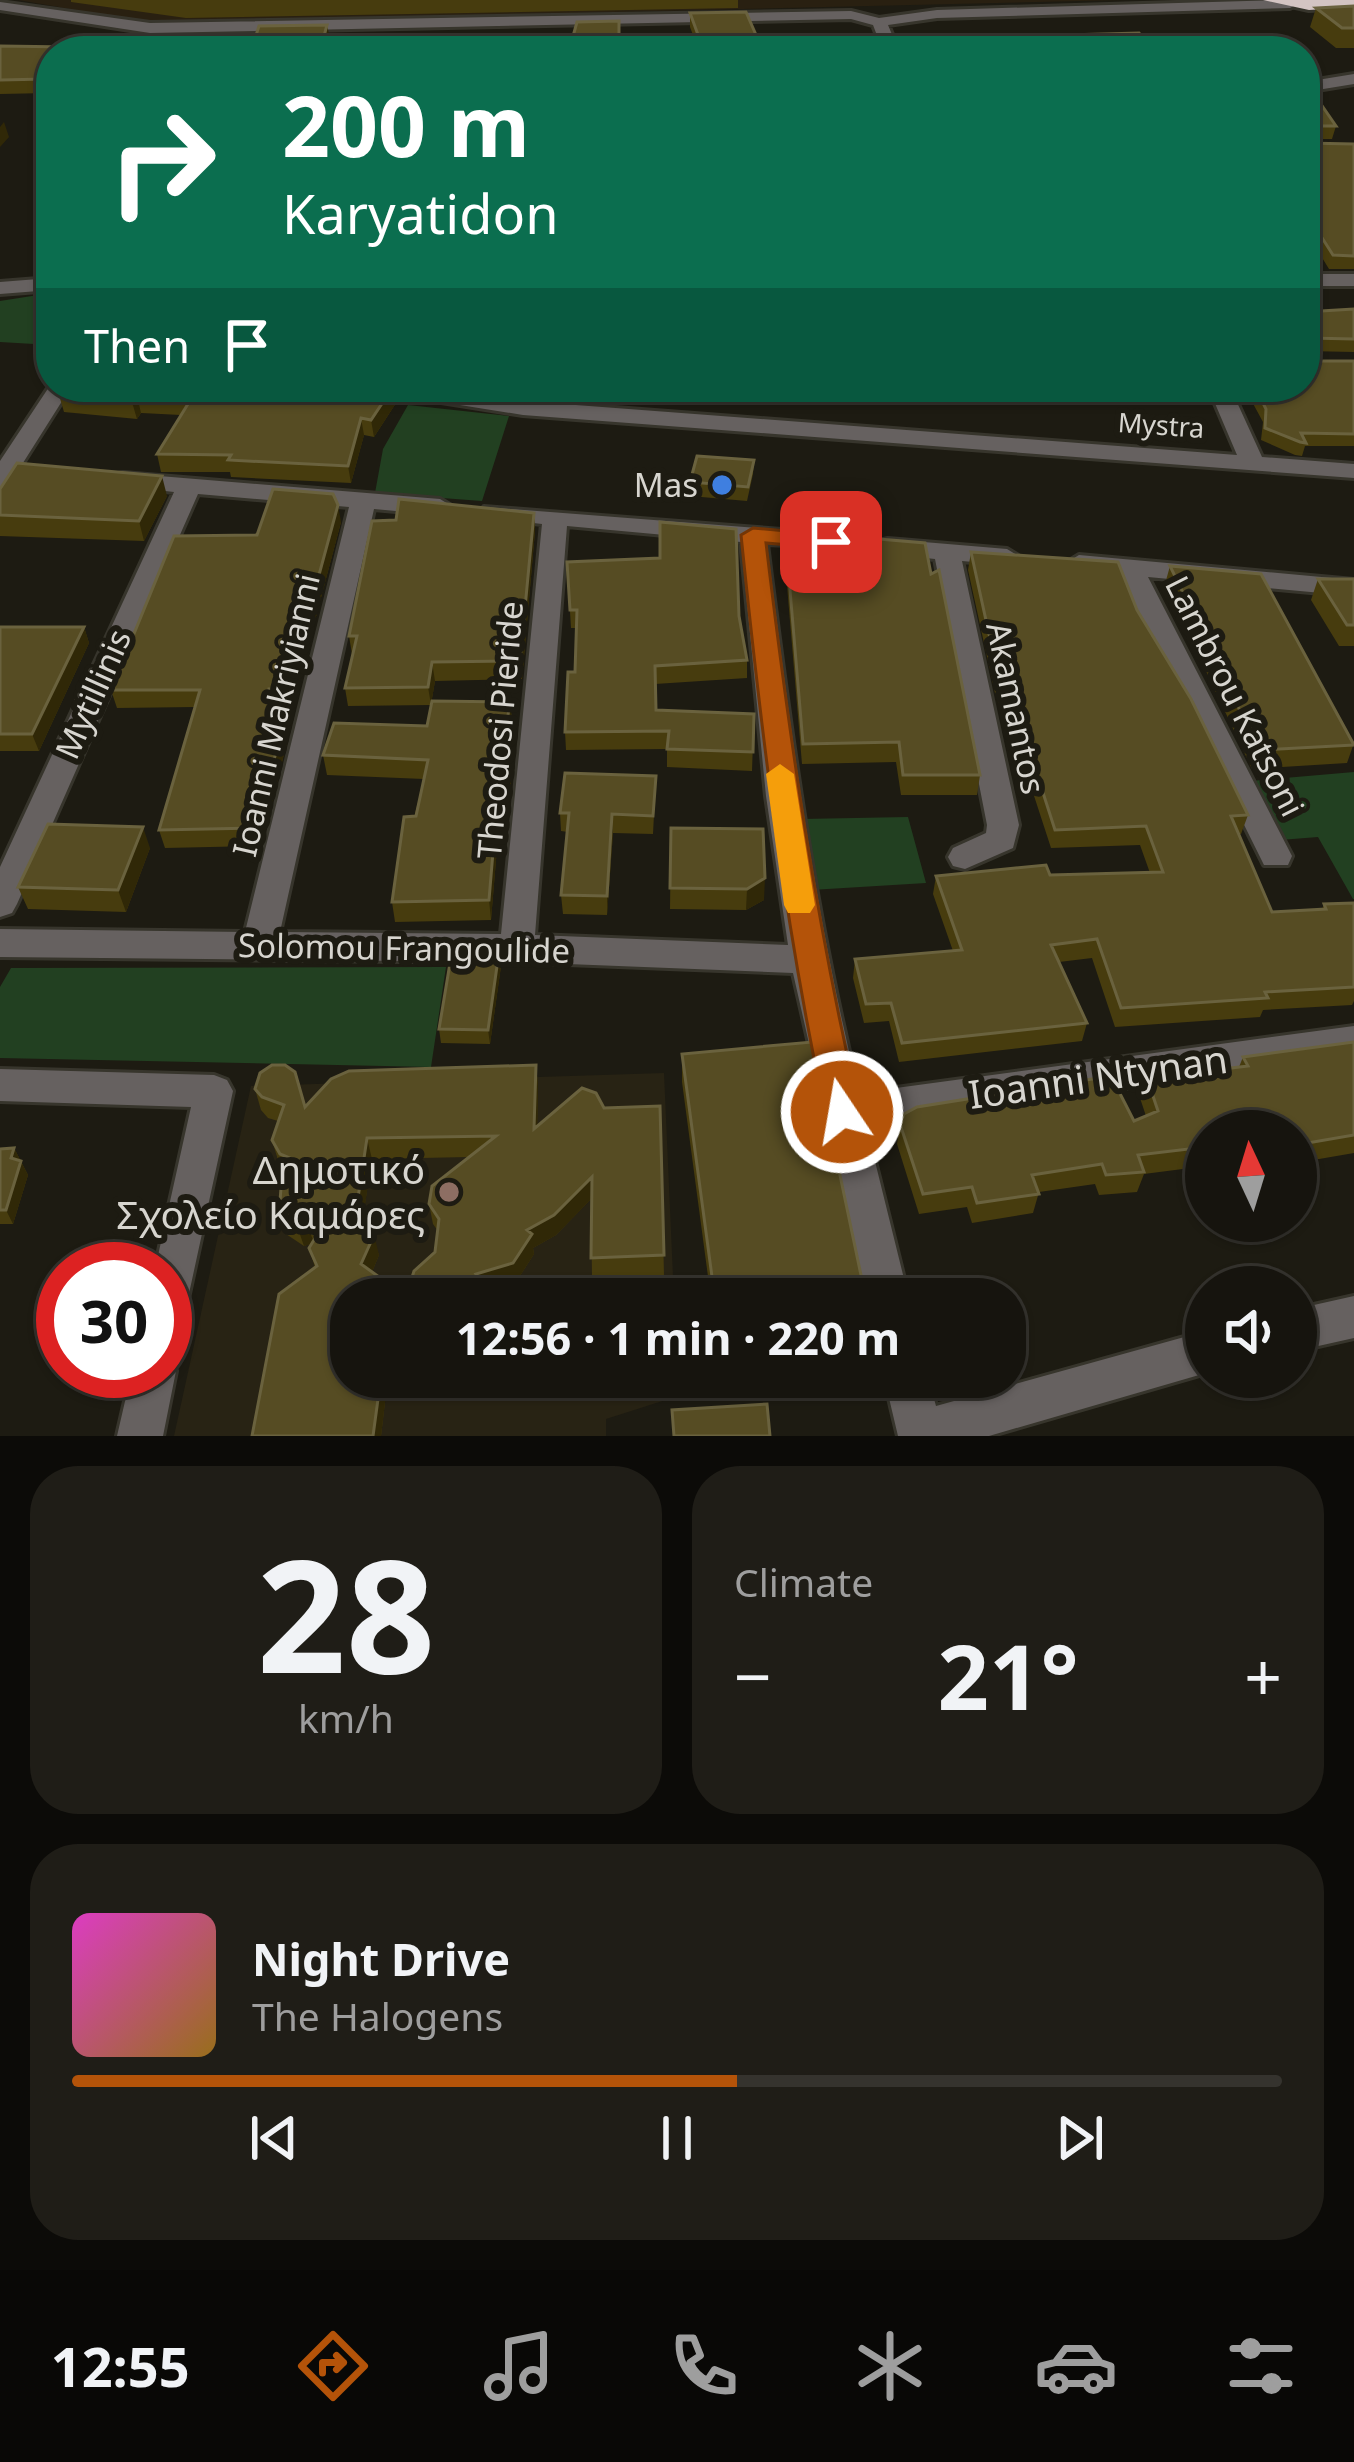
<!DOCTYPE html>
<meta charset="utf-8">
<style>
:root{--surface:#16140e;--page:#1f1d17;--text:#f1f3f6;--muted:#9e9e9e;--line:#35332e;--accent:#b45309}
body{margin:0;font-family:"Noto Sans",sans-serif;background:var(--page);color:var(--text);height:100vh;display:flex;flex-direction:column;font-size:45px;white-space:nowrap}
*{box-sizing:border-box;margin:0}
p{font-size:39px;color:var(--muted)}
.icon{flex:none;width:66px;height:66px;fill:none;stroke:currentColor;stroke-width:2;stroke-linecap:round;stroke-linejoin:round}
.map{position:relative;height:1436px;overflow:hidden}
.details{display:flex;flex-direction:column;gap:30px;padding:30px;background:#0c0b08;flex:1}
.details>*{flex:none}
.top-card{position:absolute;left:36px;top:36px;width:1284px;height:366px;border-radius:48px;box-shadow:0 3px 9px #0004,0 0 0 3px var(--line);background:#0b6e4f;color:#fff;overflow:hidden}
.needle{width:78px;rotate:356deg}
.fabs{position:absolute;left:1185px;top:1110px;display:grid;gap:24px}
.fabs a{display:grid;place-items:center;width:132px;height:132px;border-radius:50%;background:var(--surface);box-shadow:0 3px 9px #0004,0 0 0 3px var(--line);font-size:60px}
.speed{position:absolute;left:36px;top:1242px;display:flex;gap:24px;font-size:60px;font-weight:700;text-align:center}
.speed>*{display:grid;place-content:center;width:156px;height:156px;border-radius:50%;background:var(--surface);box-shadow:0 3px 9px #0004,0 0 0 3px var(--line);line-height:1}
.speed .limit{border:18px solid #d22;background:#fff;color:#111}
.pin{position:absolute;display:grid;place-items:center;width:102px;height:102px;color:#fff;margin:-51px;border-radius:24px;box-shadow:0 6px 18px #0006}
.me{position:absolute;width:132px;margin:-66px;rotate:348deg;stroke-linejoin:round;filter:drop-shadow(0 0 9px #0008)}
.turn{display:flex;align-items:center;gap:42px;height:252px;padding:0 48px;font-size:54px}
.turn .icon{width:156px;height:156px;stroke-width:2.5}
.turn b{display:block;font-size:84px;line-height:102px}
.then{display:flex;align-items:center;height:114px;padding:0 48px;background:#0003;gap:24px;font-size:45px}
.big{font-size:90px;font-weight:700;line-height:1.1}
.details .tile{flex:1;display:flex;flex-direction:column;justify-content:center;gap:18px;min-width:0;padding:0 42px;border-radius:48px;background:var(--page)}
.details .dial{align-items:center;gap:0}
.dial b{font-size:156px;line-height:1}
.song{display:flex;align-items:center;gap:36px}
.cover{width:144px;height:144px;border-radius:18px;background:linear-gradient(135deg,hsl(310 70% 55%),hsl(40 70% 35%))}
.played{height:12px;border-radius:6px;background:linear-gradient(90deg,var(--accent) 55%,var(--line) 55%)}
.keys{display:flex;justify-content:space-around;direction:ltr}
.heat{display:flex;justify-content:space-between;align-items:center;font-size:66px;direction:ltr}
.details .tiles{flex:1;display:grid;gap:30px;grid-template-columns:1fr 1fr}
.tile:last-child{grid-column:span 2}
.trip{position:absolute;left:330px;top:1278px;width:696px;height:120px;border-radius:48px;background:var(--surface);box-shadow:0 3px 9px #0004,0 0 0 3px var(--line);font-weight:700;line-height:120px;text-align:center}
.dock{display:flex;height:192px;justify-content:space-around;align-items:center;background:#090806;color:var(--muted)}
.dock .icon{width:84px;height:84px}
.dock .on{color:var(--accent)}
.dock b{font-size:54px;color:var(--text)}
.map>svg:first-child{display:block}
.commercial{fill:#292011}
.built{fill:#282314}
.green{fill:#224021}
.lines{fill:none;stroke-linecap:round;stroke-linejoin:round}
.minor-casing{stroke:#37352c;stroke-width:6}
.highway-casing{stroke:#37352c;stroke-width:6}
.minor{fill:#666160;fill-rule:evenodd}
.highway{fill:#d3c4c2;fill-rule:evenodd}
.wall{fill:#473c0e}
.shaded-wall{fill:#302807}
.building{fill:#564c23;stroke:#6a623e;stroke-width:3}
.route{fill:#b45309;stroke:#753606;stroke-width:3}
.slow{fill:#f59e0b}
.shop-dot{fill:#3f7fe0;stroke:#1d1b12;stroke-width:4.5}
.education-dot{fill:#8d6e63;stroke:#1d1b12;stroke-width:4.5}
.labels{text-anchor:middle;stroke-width:12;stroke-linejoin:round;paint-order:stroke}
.far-street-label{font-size:27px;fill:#d7d5cf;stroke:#1d1b12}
.poi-label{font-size:33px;fill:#d7d5cf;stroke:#1d1b12;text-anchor:end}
.street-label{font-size:33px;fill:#d7d5cf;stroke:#1d1b12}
.near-street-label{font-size:39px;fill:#d7d5cf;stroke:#1d1b12}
.near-poi-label{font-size:39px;fill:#d7d5cf;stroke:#1d1b12;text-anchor:end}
</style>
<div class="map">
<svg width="1354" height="1436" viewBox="0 0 1354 1436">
<rect width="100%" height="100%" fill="#1d1b12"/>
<!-- commercial -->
<path class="commercial" d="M18,0H1123L152,23Z"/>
<!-- built -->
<path class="built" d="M664,1073L674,1299H351V1377H677L678,1396L606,1419V1436H174L251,1086Z"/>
<!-- green -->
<path class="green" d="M51,293V345L0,342V301Z
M408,405L509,416L482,501L375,493L383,449Z
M1354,772V899H1353L1318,837L1280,840L1251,781Z
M908,817L926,883L811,890L802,819Z
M446,967L431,1067L0,1058V987L11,968Z"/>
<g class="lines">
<defs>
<path id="minor" d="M1278,0L1297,4L1290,8L937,18L888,25L899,51H883L873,25L851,19L150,33L0,10V2L150,23L851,11L879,18L937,10Z
M1354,74V84L1305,92V82Z
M1305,274H1354V286H1305Z
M51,278V290L0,294V282Z
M51,384L71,387L9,485L0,487V461Z
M380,387H434L523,401L1237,455L1208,387H1230L1262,457L1354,464V478L523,415L391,394Z
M123,473L440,499L453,507L440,515L374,509L280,932L501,934L542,524L484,517L480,512L484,507L822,533L835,541L831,547L767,544C790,729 814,912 859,1093L1354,1026V1056L866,1125L909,1299H867L793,973L517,962L0,957V929L245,932L349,507L198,494L17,904L12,913L0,917V867L174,492L114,485L111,480L114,475ZM567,526L741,542L766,796L788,945L535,935Z
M888,539L1007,549L1020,557L1007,565L962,561L1019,825L1013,848L965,869L953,866L948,857L953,848L986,833L987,825L935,559L879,553L875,547L879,541Z
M1079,555L1354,580V596L1148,577L1292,856L1288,865H1264L1120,575L1070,569L1066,563Z
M0,1069L214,1075L227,1080L233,1091L180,1335L165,1341V1269H155L191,1107L0,1101Z
M1354,1296V1338L1296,1351V1309Z
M1206,1331V1373L989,1436H898L884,1377H928L936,1406Z
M165,1354L176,1371L163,1436H117L132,1371H165Z"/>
<path id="highway" d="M1263,0H1354V7L1309,10Z"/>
</defs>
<!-- minor casing -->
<use href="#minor" class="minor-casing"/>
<!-- highway casing -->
<use href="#highway" class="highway-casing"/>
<!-- minor -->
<use href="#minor" class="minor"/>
<!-- highway -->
<use href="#highway" class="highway"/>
</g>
<!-- wall -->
<path class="wall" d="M71,0H738V8L186,18L71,2Z
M1354,6V48H1336L1310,27L1316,8Z
M690,13L763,51H699L690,27Z
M619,21V51H488L570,47Z
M1032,36L1154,51H1033L1031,47Z
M0,46L67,47L68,51H51V90L49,93L0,94Z
M1305,84L1336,126L1332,139H1305V143L1354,144V269H1329L1305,230Z
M1354,309V352L1306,351L1309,361H1354V446H1305L1302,456L1295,455L1261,440L1263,422L1244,387H1305V312Z
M67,387H396L398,400L374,437L364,435L351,483L231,477L230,472H161L157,454L181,415L141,413L137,419L64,412L59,395Z
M1133,387H1209L1206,400H1198L1197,405L1139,404Z
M754,460L753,474L747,501L690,496V482Z
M0,489L167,496L144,541L0,536Z
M534,513L535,531L522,679L435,681L431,704L510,702L512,721L508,749H511L513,768L505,824H499L491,920L395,922L392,902L424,779L327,775L323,755L427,726L431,705L348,706L345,688L352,654L349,636Z
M341,522L292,707H273V722L287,742L261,846L165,848L159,830L195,707L117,708L111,690L257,535Z
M785,531L980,775L977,795H901L896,762L802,764L784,550Z
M971,552L1137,610L1248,815L1241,834H1239L1272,912L1322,909L1324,904L1354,903V1001L1352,1005L1263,1010L1260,1017L1115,1027L1092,958L1059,962L1087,1023L1082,1041L899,1062L889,1021L864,1023L853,978L855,959L953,951L933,894L936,876L1150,873L1140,845L1051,848L1023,762H1018L995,693L968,570Z
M567,562L739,616L747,660V678L655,684L656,710L754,714L752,771L667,767V749L566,750L565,732L575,672L576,628H571Z
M1170,566L1354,743L1347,763L1252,769L1165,584Z
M1318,579H1354V646H1339L1311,600Z
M0,627H84L89,643L39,751H0Z
M656,776L653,834L613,833L607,915L563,914L561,895L568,832L561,831L560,813Z
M671,828L764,900L746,910L670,909Z
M150,848L126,912L28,909L18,887Z
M499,952L501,966L490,1044L441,1043L439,1029Z
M1354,1042V1153L1296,1163V1131H1206V1166L1144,1174L1137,1192L1099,1195L1095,1184L1039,1192L1033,1213L972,1223L967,1207L919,1214L897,1144L900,1124L1134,1121L1146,1116L1140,1098L1147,1078L1239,1067L1243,1057Z
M682,1054L866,1299H711L682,1082Z
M536,1065L538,1086L537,1126L604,1108L660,1106L664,1275L592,1278L591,1199L556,1235L533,1248L534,1254L516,1282L481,1293V1299H409L407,1293L435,1252L438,1231L433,1224L429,1204L469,1157L372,1159L363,1216L379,1255L372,1272L393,1287L396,1299H351L388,1377L381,1436H252L315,1267L309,1248L312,1243L304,1246L286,1234L279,1214L291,1176L287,1174L278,1160L272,1140L278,1121L268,1118L261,1110L255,1089L305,1107Z
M14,1148L28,1175L13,1224H0V1149Z"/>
<!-- shaded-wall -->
<path class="shaded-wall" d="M327,25L329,34L324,51H320Z
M51,70V90L49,93L45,79Z
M4,122L9,137L0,147V127Z
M393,387H396L398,400L374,437L371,420Z
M137,396L141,413L137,419L132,402Z
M361,418L364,435L351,483L348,466Z
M162,476L167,496L144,541L139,521Z
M338,505L341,522L292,707L288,689Z
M534,513L535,531L522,679L520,661Z
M84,627L89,643L39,751L32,734Z
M432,662L435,681L431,705L428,687Z
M269,689L273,707V740L268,722Z
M510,702L512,721L506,768L503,748Z
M283,724L287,742L261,846L257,828Z
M511,749L513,768L505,824L502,804Z
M497,804L499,824L491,920L489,900Z
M612,814L613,833L607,915V896Z
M143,827L150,848L126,912L118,890Z
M765,878L764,900L746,910L747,889Z
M499,952L501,966L490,1044L488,1030Z
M536,1065L538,1086L537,1149L534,1129Z
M367,1138L372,1159L361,1231L356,1211Z
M14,1148L28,1175L13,1224L6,1210L11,1158Z
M592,1177L593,1197L556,1235L533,1248L534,1254L516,1282L481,1293V1299H466L476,1274Z
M311,1221L310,1232L314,1243L304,1246L297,1226Z
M374,1235L379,1255L367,1284L361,1264Z
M381,1377H388L381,1436H373Z"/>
<!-- building -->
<path class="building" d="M1354,6V28H1342L1316,8Z
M746,12L763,51H704L690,13Z
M619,21V45L589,47V51H488L570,47L577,22Z
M327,25L320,51H251L259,26Z
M1139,33L1154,51H1043L1032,36Z
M0,46L67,47L64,51H51V70L45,79L0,80Z
M1305,84H1307L1336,126H1305V143L1354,144V256L1333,255L1305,211Z
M1354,309V339L1309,338L1305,342V312Z
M1305,346L1309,361H1354V434L1301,433L1306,443L1300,442L1265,428L1266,409L1255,387H1305Z
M67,387H393L371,420L361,418L348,466L228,460L231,455L157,454L191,399L137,396L132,402L59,395Z
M1141,387H1198L1200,392L1142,391Z
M697,456L754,460L748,487L690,482Z
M17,463L162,476L139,521L0,515V489Z
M273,489L333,494L338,505L288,689H269L268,722L283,724L257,828L159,830L200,690H111L174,536L257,535Z
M399,499L534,513L520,661L432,662L428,687L345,688L357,636H349L372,521L396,520Z
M660,522L736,529L739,616L747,660L655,666L656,710L754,714L753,752L667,749L669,731L565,732L568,672H575L577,610H570L567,562L660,558Z
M785,531L925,543L931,574L939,570L980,775H903L899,742L803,744Z
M971,552L1118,562L1137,610L1191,699L1248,815L1231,816L1272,912L1326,909L1324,904L1354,903V987L1265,992L1268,998L1121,1008L1097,939L1051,945L1087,1023L902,1043L891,1003L866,1004L855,959L962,950L936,876L1046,865L1050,875L1163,872L1146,826L1055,830L1027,743H1022L998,675Z
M1170,566L1261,574L1354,745L1259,750Z
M1318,579H1354V625H1347Z
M0,627H84L32,734H0Z
M432,701L510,702L503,748L511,749V754L502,804H497L489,900L392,902L404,817L416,816L428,760L323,755L334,723L427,726Z
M565,773L656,776L653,816L612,814L607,896L561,895L569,813H560Z
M48,824L143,827L118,890L18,887Z
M671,828L763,829L765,878L747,889L670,888Z
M452,951L499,952L488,1030L439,1029Z
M812,1042L866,1299H715L682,1054Z
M1354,1042V1135L1296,1145V1131H1206V1147L1138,1155L1144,1172L1106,1175L1102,1164L1032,1175L1039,1194L977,1203L972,1187L923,1194L900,1124L904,1114L917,1107L1111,1076L1134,1121L1158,1111L1147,1078L1248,1066L1243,1057Z
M272,1065H285L295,1072L305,1107L331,1079L349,1071L536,1065L534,1129L582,1088L596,1093L604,1108L660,1106L664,1255L591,1258L592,1177L554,1215L527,1230L532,1234L513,1263L476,1274L479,1278L466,1299H415L407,1293L414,1271L435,1252L439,1219L429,1204L432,1186L496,1136L367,1138L356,1211L367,1219L374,1235L361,1264L393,1287L391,1299H351V1377H381L373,1436H252L279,1294L317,1266L309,1248L317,1235L310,1232L311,1221L297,1226L279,1214L281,1188L302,1163L280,1154L272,1140L284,1105L262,1097L255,1089L260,1073Z
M14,1148L11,1158L21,1161L6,1210H0V1149Z
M767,1404L770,1436H674L672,1410Z"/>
<!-- route -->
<path class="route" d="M753,528L831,535L843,542L831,549L766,543C789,735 816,924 860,1112L855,1123L842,1127L830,1123L825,1112C784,921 761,730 741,535Z"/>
<!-- slow -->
<path class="slow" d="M780,764L794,774L815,905L810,913H788L784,905L766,774Z"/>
<!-- markers -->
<circle class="shop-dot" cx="722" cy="485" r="12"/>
<circle class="education-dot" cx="449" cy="1192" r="12"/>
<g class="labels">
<!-- far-street labels -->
<g class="far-street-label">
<text transform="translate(1161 426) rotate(4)" y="9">Mystra</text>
</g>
<!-- poi labels -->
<g class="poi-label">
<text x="698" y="497">Mas</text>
</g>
<!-- street labels -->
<g class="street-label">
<text transform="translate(93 694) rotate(-66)" y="12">Mytillinis</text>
<text transform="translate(1235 696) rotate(63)" y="12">Lambrou Katsoni</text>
<text transform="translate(1016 708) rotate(78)" y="12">Akamantos</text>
<text transform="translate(276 715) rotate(-77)" y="12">Ioanni Makriyianni</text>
<text transform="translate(500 730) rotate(-85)" y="12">Theodosi Pieride</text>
<text transform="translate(404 948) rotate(1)" y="12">Solomou Frangoulide</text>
</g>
<!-- near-street labels -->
<g class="near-street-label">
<text transform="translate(1098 1077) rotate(-8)" y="14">Ioanni Ntynan</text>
</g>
<!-- near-poi labels -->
<g class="near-poi-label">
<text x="425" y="1184">Δημοτικό<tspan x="425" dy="45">Σχολείο Καμάρες</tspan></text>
</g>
</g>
</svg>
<div class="fabs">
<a><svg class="needle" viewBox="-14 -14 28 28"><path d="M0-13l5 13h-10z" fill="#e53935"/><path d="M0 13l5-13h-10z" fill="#9e9e9e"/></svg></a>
<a><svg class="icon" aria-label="sound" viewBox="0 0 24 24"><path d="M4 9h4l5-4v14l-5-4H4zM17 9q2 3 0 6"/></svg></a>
</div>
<div class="speed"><div class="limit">30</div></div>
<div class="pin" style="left:831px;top:542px;background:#d93025"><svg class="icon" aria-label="arrive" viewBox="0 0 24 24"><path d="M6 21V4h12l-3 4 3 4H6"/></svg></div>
<svg class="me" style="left:842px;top:1112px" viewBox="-20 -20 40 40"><circle r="17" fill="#b45309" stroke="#fff" stroke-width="3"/><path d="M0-11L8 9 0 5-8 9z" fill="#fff"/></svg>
<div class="trip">12:56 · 1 min · 220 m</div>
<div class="top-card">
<div class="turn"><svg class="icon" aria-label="right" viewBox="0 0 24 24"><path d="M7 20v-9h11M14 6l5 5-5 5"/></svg><div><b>200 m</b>Karyatidon</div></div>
<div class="then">Then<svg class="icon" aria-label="arrive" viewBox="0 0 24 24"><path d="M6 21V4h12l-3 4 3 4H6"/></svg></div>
</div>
</div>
<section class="details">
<div class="tiles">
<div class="tile dial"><b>28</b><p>km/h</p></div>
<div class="tile"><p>Climate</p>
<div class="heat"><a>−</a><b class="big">21°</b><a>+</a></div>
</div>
<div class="tile">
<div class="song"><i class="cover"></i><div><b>Night Drive</b><p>The Halogens</p></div></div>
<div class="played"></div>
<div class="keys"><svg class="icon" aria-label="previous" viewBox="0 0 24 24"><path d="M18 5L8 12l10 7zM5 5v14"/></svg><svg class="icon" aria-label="pause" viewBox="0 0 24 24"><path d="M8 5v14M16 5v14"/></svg><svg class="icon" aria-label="next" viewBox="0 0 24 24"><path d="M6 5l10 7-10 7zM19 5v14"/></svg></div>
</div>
</div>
</section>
<nav class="dock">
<b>12:55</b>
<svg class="icon on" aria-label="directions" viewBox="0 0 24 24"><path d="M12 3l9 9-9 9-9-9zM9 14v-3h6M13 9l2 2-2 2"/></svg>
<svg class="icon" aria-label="music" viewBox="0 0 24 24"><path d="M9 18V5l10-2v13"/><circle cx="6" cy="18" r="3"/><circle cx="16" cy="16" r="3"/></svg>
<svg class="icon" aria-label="phone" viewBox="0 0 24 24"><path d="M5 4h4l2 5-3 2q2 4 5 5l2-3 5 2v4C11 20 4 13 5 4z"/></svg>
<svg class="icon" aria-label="climate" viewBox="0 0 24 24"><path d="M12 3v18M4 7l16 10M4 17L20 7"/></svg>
<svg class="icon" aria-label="car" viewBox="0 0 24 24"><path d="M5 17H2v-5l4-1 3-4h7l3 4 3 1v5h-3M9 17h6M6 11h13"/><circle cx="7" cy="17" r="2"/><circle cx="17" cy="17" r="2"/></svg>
<svg class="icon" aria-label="filters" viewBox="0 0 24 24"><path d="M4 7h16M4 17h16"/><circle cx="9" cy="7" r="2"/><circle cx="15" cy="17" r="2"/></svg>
</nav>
